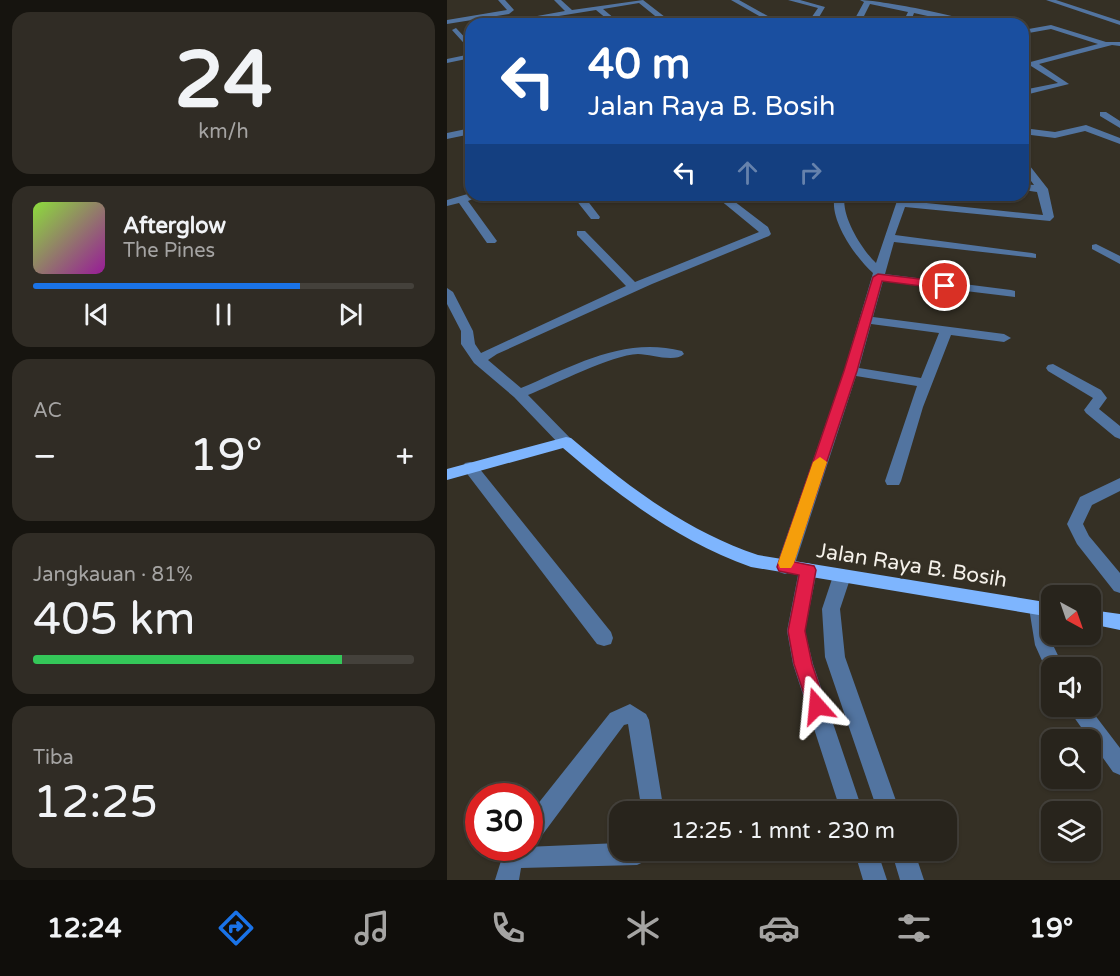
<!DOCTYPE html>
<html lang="id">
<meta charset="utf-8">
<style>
:root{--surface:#28241c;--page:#302c25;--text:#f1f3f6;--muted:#a5a4a3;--line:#44413b;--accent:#1a73e8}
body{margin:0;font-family:"Varela Round",sans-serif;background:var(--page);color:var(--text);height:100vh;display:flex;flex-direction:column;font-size:22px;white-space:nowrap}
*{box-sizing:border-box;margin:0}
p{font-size:20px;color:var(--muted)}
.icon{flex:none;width:33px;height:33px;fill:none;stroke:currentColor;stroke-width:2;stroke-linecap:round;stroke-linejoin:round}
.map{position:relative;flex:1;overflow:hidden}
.details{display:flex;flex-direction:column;gap:12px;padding:12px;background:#16140f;width:447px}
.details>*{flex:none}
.guide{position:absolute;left:18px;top:18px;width:564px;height:183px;border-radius:18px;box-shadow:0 2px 4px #0004,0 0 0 2px var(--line);background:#1a4fa0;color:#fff;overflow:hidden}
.needle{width:39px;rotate:140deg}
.controls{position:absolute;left:594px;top:585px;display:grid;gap:12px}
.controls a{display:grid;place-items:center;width:60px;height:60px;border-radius:12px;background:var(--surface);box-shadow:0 2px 4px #0004,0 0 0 2px var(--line);font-size:30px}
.speed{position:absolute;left:18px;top:783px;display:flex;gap:12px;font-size:30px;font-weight:700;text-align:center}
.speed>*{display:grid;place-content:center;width:78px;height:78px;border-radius:50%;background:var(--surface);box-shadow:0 2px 4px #0004,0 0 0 2px var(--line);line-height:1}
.speed .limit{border:9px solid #d22;background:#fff;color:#111}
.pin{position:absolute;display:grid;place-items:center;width:51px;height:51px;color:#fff;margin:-26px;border:3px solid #fff;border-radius:50%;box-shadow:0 2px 6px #0007}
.me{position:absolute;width:66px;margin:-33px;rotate:342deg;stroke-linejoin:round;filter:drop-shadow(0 0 4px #0008)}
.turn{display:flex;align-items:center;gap:21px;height:126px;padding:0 24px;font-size:27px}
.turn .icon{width:78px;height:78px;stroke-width:2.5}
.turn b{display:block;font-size:42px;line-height:51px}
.lanes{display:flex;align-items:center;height:57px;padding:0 24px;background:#0003;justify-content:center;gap:30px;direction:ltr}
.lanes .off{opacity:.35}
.big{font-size:45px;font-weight:600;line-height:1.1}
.details .widget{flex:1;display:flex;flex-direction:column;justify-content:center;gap:9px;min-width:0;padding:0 21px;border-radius:18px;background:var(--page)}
.details .dial{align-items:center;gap:0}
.dial b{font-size:78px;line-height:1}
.song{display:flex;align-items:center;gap:18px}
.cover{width:72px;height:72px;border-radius:9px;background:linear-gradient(135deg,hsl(90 70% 55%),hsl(300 70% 35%))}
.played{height:6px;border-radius:3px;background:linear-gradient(90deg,var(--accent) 70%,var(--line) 70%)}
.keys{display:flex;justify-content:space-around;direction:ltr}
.heat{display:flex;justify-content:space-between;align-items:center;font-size:33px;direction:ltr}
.charge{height:9px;border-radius:4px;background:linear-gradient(90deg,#34c759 81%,var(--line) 0)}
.trip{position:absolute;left:162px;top:801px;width:348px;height:60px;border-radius:18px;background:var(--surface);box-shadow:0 2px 4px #0004,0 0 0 2px var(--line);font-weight:600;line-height:60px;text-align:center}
.tabs{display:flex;height:96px;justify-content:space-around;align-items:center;background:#100e0b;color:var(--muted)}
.tabs .icon{width:42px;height:42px}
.tabs .selected{color:var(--accent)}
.tabs b{font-size:27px;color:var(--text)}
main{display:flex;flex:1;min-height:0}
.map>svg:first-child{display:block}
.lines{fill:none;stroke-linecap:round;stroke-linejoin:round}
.minor{fill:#5274a0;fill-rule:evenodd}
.major{fill:#7eb5fe;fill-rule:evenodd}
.route{fill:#e11d48;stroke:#92132f;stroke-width:1.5}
.slow{fill:#f59e0b}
.labels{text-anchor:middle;stroke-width:6;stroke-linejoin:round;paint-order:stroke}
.street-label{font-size:21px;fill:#f5f1ea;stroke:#353025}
</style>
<main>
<section class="details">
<div class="widget dial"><b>24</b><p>km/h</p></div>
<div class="widget">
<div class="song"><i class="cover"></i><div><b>Afterglow</b><p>The Pines</p></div></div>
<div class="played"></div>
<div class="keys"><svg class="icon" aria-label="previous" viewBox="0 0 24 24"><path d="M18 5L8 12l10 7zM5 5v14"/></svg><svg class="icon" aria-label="pause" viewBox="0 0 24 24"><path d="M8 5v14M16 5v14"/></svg><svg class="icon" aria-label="next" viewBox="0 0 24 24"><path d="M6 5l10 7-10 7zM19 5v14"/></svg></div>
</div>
<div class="widget"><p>AC</p>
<div class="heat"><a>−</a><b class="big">19°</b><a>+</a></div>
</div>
<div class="widget"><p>Jangkauan · 81%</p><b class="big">405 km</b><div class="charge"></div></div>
<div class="widget"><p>Tiba</p><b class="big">12:25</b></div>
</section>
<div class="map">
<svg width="673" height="880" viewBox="0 0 673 880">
<rect width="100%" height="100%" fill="#353025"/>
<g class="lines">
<!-- minor -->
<path class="minor" d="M51,0H58L67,10L62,14L0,24V20L60,10Z
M107,0H114L125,10L196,0L227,24H218L192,3L156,9L174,24H166L149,10L62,24H45L118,11Z
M284,0H292L335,24H326Z
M341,0H353L378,7L368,24H360L371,8Z
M413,0C431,0 516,16 531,24H517L467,13L463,24H455L461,12L423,4L413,24H405L417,2Z
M599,0H609L673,21V25Z
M604,25L659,42H673V46L665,45L592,64L622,84L582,94L579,101L576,102V90L611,83L584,66L576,68V64L651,44L604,29L576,34V30Z
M9,28L24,44V51L5,30Z
M24,54V58L0,63V59Z
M653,112H659L673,121V128L653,116Z
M639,125L673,138V144L638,131L608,138L576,134V128L608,132Z
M24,128V134L0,139V133Z
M576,160L579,161L601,189L607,217L603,221L458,207L448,235L585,253L589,254V258L447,242L438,274L564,290L568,291V297L436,281L426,317L557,334L564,338L557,342L504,335L476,407L454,481L452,485H440L438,481L470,386L409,376L347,567L344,572L338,574L332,572L329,567L397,371L426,273C409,258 381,219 388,195H398C393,215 415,250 429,263L452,195H462L460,201L596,215L590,192L576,190V184L587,185L576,170ZM424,324L492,333L474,378L412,368Z
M24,193L35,195L21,201L50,241L48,243H40L12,203L0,206V200Z
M125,195H136L153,217L152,219H144Z
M267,195H279L321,227L324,234L322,236L205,284L50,354L41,360L74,388C127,366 176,336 235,351L237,354C227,363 204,354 191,354C164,355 109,384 81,395L127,442L124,446H114L67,397L27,363L14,344V331L0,304V288L6,292L26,331L28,344L34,353L179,286L130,235V231H138L188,282L312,232Z
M649,244L673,256V264L645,249V245Z
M606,364L654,390L660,398L652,409L673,426V439L668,437L639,413L637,410L646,398L601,371L599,368L601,365Z
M23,462L28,463L164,632L166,638L164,644L157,646L150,644L18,471L15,467L18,463Z
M673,478V491L645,505L636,524L642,536L673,573V593L667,591L630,544L620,524L633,497Z
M361,563L367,565L370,570L358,631L366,664L416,812H394L346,664L340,631L352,570L355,565Z
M395,569L401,571L404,576L393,609L398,657L453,812H431L378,657L375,609L386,576L389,571Z
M591,601L597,603L600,608L606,645L617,668H604V675L601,674L588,645L582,608L585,603Z
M183,704L199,714L202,720L217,812H195L181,724L177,725L90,842L82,845V815L163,713Z
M619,706H641L673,748V775L666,772Z
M172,843V850H208L205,858L190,865L74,868L72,880H48L58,848Z
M407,850H430L440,880H416Z
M444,850H467L477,880H453Z"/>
<!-- major -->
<path class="major" d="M119,437L124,438C182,487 239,531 311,555L604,603V617L304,567C232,541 174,498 116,448L0,480V469Z
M644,610L673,614V630L644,624Z"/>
</g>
<!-- route -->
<path class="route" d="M431,274L498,282L503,286L498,289L435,281L410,371L348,557L347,562L367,566L369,570L358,631L365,664L379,706L376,712L370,714L363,712L347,664L341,631L352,575L332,571L330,567L397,371L426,277Z"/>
<!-- slow -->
<path class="slow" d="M373,457L380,462L347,563L344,568H333L331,563L366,462Z"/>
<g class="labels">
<!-- street labels -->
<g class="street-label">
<text transform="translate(465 565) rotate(9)" y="7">Jalan Raya B. Bosih</text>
</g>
</g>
</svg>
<div class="controls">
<a><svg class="needle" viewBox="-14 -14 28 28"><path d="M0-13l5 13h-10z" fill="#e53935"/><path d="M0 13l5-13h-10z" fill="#a5a4a3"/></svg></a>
<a><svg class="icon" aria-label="sound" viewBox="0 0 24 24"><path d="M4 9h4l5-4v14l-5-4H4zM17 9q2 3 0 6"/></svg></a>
<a><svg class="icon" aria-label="search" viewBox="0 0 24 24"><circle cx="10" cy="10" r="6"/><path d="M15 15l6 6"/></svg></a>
<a><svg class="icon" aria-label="layers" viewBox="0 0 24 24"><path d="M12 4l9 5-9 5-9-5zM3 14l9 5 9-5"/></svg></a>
</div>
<div class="speed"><div class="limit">30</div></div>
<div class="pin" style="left:498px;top:286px;background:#d93025"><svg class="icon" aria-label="arrive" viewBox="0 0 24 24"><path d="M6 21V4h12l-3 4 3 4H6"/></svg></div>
<svg class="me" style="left:370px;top:706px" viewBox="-20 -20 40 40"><path d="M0-17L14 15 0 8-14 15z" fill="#e11d48" stroke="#fff" stroke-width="4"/></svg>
<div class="trip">12:25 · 1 mnt · 230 m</div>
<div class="guide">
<div class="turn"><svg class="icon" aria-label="left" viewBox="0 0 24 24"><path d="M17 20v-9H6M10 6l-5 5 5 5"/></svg><div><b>40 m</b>Jalan Raya B. Bosih</div></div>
<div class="lanes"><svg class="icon" aria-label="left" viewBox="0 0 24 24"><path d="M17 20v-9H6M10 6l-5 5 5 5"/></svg><svg class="icon off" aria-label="ahead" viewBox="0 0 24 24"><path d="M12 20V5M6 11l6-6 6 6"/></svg><svg class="icon off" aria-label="right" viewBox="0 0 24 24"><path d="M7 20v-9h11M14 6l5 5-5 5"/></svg></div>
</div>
</div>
</main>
<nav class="tabs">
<b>12:24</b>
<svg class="icon selected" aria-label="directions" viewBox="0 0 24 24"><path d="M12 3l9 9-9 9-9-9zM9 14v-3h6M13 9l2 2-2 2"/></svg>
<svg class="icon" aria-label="music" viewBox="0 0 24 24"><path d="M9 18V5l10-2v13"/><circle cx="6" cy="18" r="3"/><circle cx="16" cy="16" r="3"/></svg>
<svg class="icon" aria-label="phone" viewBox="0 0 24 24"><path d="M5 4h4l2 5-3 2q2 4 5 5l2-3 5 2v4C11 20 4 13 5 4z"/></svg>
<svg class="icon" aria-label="climate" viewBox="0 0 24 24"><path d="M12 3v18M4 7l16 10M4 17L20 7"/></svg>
<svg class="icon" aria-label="car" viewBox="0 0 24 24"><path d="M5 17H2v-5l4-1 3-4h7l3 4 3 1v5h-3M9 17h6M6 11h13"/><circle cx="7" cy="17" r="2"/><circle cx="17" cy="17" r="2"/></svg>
<svg class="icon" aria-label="filters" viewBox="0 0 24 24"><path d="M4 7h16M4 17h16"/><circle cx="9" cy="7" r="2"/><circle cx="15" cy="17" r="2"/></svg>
<b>19°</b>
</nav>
